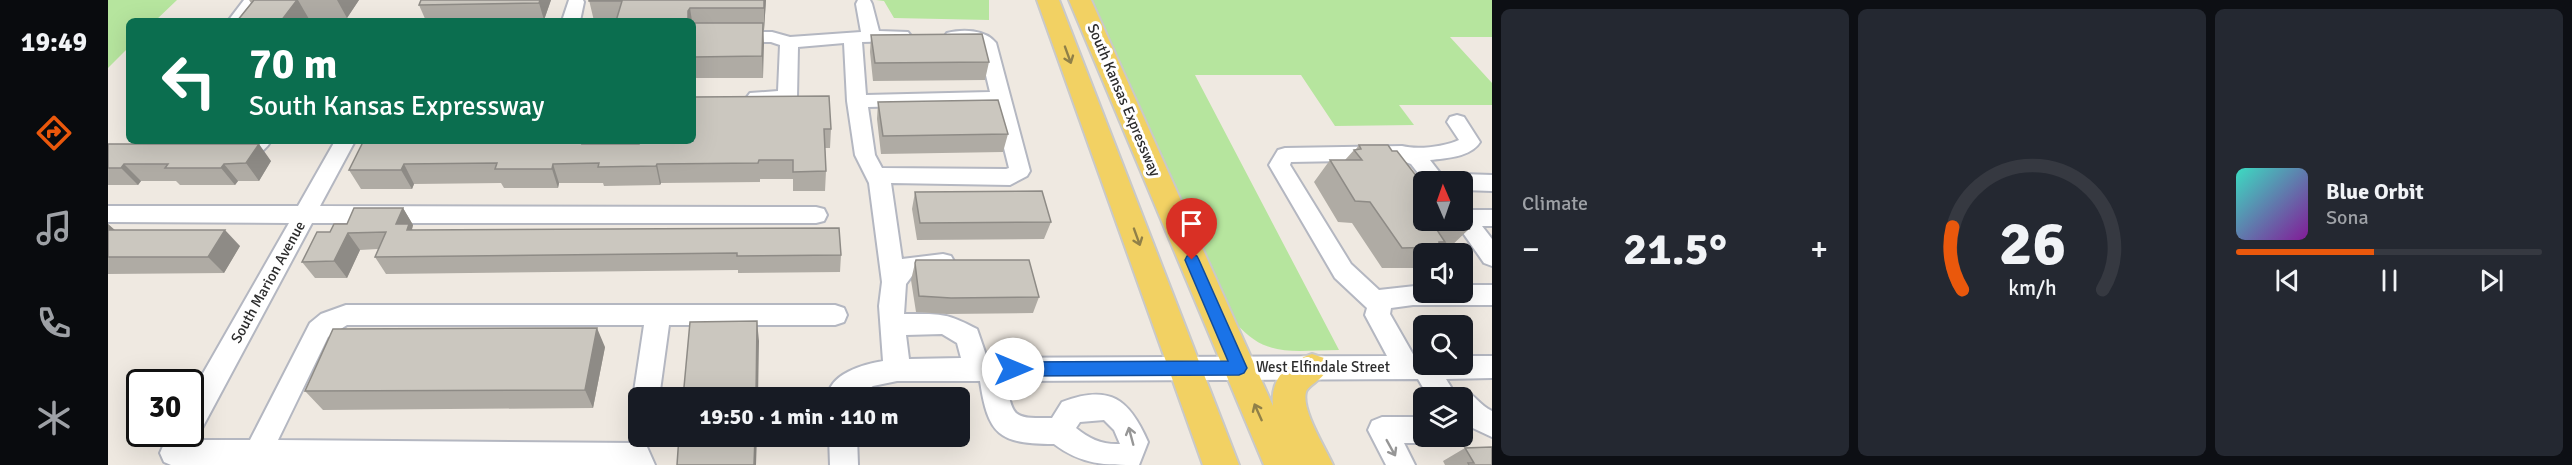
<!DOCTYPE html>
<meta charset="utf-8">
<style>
:root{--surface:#171b24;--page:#242831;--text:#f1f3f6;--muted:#9ea1a6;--line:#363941;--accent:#ea580c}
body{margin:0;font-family:Signika,sans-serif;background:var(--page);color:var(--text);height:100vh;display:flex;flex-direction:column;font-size:22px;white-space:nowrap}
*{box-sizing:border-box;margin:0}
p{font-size:20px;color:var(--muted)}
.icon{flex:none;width:33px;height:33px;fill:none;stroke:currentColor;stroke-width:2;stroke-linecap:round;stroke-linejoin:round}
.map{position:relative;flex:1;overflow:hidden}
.sheet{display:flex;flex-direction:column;gap:9px;padding:9px;background:#0d0f14;width:1080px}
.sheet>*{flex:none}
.top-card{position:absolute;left:18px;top:18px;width:570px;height:126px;border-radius:9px;box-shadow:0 6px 24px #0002;background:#0b6e4f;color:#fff;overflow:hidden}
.needle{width:39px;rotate:358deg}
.fabs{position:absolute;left:1305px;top:171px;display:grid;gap:12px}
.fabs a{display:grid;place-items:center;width:60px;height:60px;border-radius:9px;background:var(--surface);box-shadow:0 6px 24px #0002;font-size:30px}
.speed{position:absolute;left:18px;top:369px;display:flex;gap:12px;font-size:30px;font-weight:700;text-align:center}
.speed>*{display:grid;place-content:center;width:78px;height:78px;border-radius:50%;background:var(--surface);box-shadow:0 6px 24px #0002;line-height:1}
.speed .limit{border:3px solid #111;border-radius:9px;background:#fff;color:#111}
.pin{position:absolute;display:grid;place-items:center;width:51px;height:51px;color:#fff;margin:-62px -26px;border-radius:50% 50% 50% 0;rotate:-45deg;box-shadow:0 0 6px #0007}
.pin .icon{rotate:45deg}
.me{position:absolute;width:66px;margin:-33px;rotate:90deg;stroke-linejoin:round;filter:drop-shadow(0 0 4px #0008)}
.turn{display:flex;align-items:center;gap:21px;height:126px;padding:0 24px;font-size:27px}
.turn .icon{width:78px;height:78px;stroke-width:2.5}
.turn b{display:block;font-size:42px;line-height:51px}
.big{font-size:45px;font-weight:800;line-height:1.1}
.sheet .card{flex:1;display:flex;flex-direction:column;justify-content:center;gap:9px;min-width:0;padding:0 21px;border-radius:9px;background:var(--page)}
.sheet .dial{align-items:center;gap:0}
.dial svg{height:156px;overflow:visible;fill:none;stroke:var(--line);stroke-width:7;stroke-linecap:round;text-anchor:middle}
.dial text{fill:var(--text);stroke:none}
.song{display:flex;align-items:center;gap:18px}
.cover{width:72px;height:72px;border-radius:9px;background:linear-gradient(135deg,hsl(170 70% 55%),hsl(290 70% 35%))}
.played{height:6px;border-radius:3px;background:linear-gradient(90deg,var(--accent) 45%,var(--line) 45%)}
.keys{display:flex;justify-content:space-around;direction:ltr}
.heat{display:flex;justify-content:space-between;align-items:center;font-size:33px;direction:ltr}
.sheet .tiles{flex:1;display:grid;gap:9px;grid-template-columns:repeat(3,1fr)}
.trip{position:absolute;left:520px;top:387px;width:342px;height:60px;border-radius:9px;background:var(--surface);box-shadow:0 6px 24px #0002;font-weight:800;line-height:60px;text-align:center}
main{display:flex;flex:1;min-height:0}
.dock{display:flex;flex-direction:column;width:108px;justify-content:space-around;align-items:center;background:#090b0e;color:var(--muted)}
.dock .icon{width:42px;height:42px}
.dock .current{color:var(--accent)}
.dock b{font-size:27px;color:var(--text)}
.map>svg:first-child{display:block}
.green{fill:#b6e59e}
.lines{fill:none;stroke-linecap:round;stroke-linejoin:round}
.minor-casing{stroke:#b4b7c1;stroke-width:4}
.major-casing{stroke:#c9c9c9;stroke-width:4}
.minor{fill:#fff;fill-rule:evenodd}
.major{fill:#f2d163;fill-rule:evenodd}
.wall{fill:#afaba4}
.shaded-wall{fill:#8e8b86}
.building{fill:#cbc7bf;stroke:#8e8b86;stroke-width:1.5}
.oneway{stroke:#908048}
.oneway2{stroke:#969696}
.route{fill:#1a73e8;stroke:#114b97;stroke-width:1.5}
.labels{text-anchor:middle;stroke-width:6;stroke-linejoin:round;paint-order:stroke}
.street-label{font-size:15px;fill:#2e2e2e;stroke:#fff}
</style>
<main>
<nav class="dock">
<b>19:49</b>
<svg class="icon current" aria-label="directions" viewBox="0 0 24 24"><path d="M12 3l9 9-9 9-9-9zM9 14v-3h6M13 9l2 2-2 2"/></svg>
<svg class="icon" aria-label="music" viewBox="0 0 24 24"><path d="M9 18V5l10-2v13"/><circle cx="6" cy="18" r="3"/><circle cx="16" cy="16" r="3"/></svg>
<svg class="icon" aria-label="phone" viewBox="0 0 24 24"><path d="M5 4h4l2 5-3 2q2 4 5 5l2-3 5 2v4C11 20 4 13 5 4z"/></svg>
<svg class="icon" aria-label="climate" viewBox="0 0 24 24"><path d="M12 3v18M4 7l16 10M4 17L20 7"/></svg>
</nav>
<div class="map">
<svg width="1384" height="465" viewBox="0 0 1384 465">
<rect width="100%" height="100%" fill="#efe9e1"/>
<!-- green -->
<path class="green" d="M0,0H69L47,21H21V47L0,68Z
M768,0H881V20L786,18L776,1Z
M983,0H1384V37H1342L1384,83V105H1291L1306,125L1227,126L1193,75H1087L1231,350C1188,350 1158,359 1128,323Z"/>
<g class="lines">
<defs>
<path id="minor" d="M136,0H153L138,21H120Z
M461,0H475L476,2L472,21H454Z
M750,0H762L764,4L771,31L800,32L803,36L800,40L794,41L754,42L758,95L882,92L871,46L864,42L839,41L836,37L839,33C854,29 877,29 888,43L922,171L919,176L902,185L783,183L794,259L835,254L843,256L847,263L843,270L804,276L798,284L796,314C832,314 837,312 869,329L879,358L1279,356L1257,315L1259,308L1227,278L1161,165L1170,150L1177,148L1294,146C1309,150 1336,147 1351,140L1339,122L1342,117L1349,115L1356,117L1372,142C1363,157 1339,158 1322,160L1339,182H1317L1303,164L1292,160L1183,162L1182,165L1243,264L1271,290L1316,285V292H1354V285H1384V305H1305L1283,308L1282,314L1306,356H1316V364H1354V356H1384V378L1338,379L1346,392L1354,389C1367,394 1371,405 1384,411V437L1354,423V398H1321L1310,379L898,381C905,419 905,418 944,418L954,402C1002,384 1021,399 1040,442L1031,465C996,465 974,465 946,444C891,444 880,435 872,381H789L765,386L746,398H720C720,374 756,364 775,361L771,306L774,282L761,183L747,155L739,101L736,43L690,47L689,97L686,101L679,103L642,101L639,97L642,93L670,91L672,45L663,42H585V32H664L682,37L753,32L748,4ZM885,104L901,168L898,169L774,168L767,155L760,107ZM834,334L849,343L853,358L801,359L798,335ZM996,420L1006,430L1012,444C995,445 981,439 968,428L972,422Z
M141,141H163C153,158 133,161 115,156L112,151L115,146Z
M227,141H247L212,206L708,207L716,209L719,215L716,221L708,223H204L92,432L82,436L77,434H82V396L181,223L0,222V206H190Z
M502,141H522L519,148L512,150L505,148Z
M1354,174L1384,175V191L1354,190V182H1344L1346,177Z
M1354,207L1362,210H1384V226H1374L1384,239V266L1376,263L1346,220H1354Z
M238,305H727L736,308L739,315L736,322L727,325H561L551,398H531V407L525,398L536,325H239L220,337L170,440L529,443L539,447L547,465H63L56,462L52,453L56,444L66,440H142L202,323L213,314Z
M1274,417H1316V436H1327L1326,439L1316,443H1296L1307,465H1278L1260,430L1264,421Z
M721,436H749L750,465H722Z"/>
<path id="major" d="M929,0H951L1131,465H1095Z
M961,0H983L1165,406C1162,378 1180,362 1204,354L1216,358L1220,368C1215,380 1200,385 1198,392C1193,410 1218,449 1225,465H1156Z"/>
</defs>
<!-- minor casing -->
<use href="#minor" class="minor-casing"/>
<!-- major casing -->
<use href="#major" class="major-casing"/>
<!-- minor -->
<use href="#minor" class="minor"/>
<!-- major -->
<use href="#major" class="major"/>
</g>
<!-- wall -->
<path class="wall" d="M141,0H251L239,18L201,19L200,21H129L143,3Z
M313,0H443L436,20L392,21H318L311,5Z
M481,0H658L656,30H655V78H585V21H486Z
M763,35L881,62L877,80L765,81L762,52Z
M585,97L723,129L722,148H717L718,171L717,191H685V179H652V182L553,183L552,185L496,186L495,183H451L450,188H396L393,183L306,184L304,189H253L241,170L485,144H531Z
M770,102L900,134L895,152L773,154L769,119Z
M64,141H117L116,142L66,143Z
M0,144L163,161L151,181H130L127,185H72L68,181H33L30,185H0Z
M1251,145L1316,186L1361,229L1339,250H1329L1325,254H1316V263L1310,268H1274L1244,223L1230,222L1206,182L1222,160H1237L1246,150L1248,149Z
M807,192L943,222L936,239L809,240L804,209Z
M295,208L305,225L304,229V230L733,255L732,272L630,273V270L278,274L267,257L270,249L252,250L239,278H207L194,262L239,224Z
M0,224L7,230L132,246L116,273L0,274Z
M807,263L931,297L925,313L839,314L808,312L803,280Z
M497,347L485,408L215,410L197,391Z
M1357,448L1384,465H1337L1335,461Z"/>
<!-- shaded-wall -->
<path class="shaded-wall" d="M189,0H190L201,19L200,21H173Z
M229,0H251L239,18Z
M432,0H443L436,20L431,3Z
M656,0H658L656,30Z
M582,8L584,21H580V11Z
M655,23L656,44L655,78L654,56Z
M475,141H485L480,164L474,144Z
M151,144L163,161L151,181L138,163Z
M16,164L33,181L30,185L13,168Z
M116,164L130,181L127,185L113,168Z
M296,164L306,184L304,189L293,170Z
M445,164L451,183L450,188L444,169Z
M549,164L553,183L552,185L548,166Z
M295,208L305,225L304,229L311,241L288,224Z
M0,224L12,235L0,251Z
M117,230L132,246L116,273L100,257Z
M240,233L252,250L239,278L226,261Z
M649,321L651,341L650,398H648Z
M489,328L497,347L485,408L477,390Z
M647,436H649L648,465H646Z"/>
<!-- building -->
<path class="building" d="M146,0H189L173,21H129Z
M313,0H432L431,3L311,5Z
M481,0H656V8H582L580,11V21H508L514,1H481Z
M585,23H655L654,56L585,57Z
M874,34L881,62L767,63L763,35Z
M721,96L723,129H716L718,171L685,172V160H651L650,163L549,164L548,166L490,167L491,163L445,164L444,169H387L389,163L296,164L293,170H241L255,142L302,141H475L474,144H531V141H585V97Z
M890,100L900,134L775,136L770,102Z
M0,144H151L138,163L116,164L113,168H57L60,164H16L13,168H0Z
M1251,145H1280L1284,151H1289L1316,186V220H1354L1361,229L1329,230L1337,242H1331V247L1294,248L1262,202L1247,201L1222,160H1254L1246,150L1253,149Z
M934,191L943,222L812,223L807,192Z
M246,208H295L288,224H301L299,230L731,228L733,255L629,256V253L267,257L278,232L240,233L226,261L194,262L209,232H222L226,224H239Z
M0,230H117L100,257H0Z
M808,260H921L931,297L843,298L811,296L807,263Z
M649,321L648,398H575L582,322Z
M489,328L477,390L197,391L225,329Z
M571,436H647L646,465H569Z
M1384,447V465H1361L1360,463H1366L1357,448Z"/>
<!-- one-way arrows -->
<defs><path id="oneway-shaft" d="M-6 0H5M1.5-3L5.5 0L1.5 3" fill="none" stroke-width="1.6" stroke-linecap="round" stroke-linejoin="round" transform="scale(1.5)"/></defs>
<g class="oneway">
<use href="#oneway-shaft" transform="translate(960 55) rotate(70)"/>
<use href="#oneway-shaft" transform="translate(1029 237) rotate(70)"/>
<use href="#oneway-shaft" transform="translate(1150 412) rotate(-114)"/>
</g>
<g class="oneway2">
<use href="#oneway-shaft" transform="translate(1023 436) rotate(-105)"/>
<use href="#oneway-shaft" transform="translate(1283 448) rotate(61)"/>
</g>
<!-- route -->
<path class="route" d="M1084,254L1089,256L1091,260L1139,368L1136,373L1131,375L905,376L900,374L898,369L900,364L905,362L1120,361L1077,260L1079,256Z"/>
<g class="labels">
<!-- street labels -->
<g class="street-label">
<text transform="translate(1016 100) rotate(67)" y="5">South Kansas Expressway</text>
<text transform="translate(160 282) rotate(-61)" y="5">South Marion Avenue</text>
<text x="1215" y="372">West Elfindale Street</text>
</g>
</g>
</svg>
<div class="fabs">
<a><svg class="needle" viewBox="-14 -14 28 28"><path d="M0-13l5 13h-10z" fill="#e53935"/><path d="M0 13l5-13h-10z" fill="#9ea1a6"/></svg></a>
<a><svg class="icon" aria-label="sound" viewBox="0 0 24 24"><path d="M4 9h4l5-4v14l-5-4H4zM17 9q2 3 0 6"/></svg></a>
<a><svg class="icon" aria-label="search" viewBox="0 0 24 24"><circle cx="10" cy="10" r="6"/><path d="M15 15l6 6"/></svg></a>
<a><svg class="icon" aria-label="layers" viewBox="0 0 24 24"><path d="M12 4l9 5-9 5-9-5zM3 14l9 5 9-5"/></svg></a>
</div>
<div class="speed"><div class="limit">30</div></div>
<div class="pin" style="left:1084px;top:260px;background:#d93025"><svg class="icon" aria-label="arrive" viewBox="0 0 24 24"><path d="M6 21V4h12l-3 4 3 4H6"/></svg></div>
<svg class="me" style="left:905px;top:369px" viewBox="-20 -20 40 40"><circle r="19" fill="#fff"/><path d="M0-13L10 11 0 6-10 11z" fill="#1a73e8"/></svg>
<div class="trip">19:50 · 1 min · 110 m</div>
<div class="top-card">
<div class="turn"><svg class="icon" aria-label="left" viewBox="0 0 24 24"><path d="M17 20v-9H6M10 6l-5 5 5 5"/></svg><div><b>70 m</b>South Kansas Expressway</div></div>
</div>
</div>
<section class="sheet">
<div class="tiles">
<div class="card"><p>Climate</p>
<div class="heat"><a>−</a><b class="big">21.5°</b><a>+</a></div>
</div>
<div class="card dial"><svg viewBox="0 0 100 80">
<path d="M14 69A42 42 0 1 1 86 69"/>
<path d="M14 69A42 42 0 0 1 9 37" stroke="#ea580c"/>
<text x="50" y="56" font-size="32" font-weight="700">26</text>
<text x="50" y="72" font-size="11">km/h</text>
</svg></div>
<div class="card">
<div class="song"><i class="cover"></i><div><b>Blue Orbit</b><p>Sona</p></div></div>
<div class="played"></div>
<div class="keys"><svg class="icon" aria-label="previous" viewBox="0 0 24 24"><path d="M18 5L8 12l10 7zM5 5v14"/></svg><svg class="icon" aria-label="pause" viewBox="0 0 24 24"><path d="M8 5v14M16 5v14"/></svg><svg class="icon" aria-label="next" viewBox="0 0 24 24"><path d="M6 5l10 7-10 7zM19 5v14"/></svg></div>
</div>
</div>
</section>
</main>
